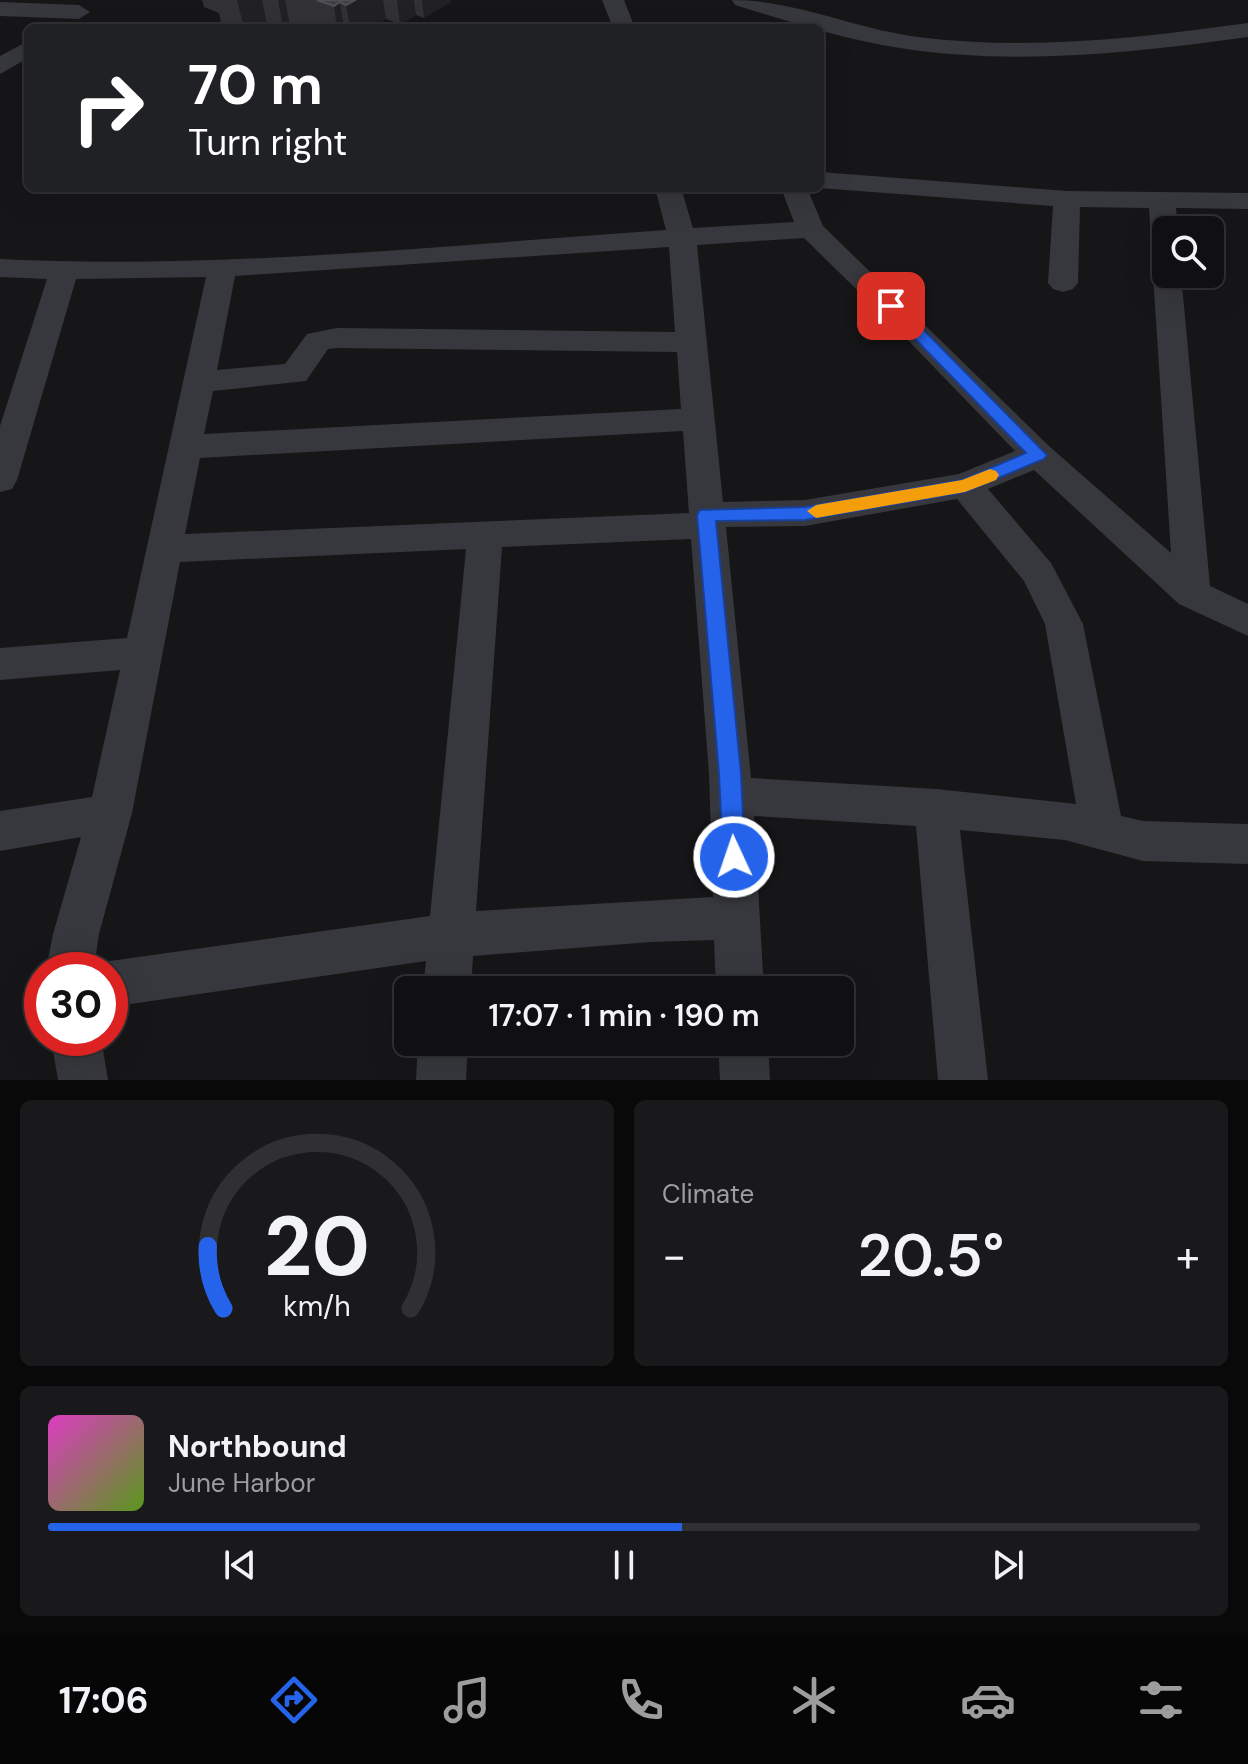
<!DOCTYPE html>
<meta charset="utf-8">
<style>
:root{--surface:#101012;--page:#19191b;--text:#f1f3f6;--muted:#9c9d9f;--line:#303032;--accent:#2563eb}
body{margin:0;font-family:"DM Sans",sans-serif;background:var(--page);color:var(--text);height:100vh;display:flex;flex-direction:column;font-size:30px;white-space:nowrap}
*{box-sizing:border-box;margin:0}
p{font-size:26px;color:var(--muted)}
.icon{flex:none;width:44px;height:44px;fill:none;stroke:currentColor;stroke-width:2;stroke-linecap:round;stroke-linejoin:round}
.map{position:relative;height:1080px;overflow:hidden}
.drawer{display:flex;flex-direction:column;gap:20px;padding:20px;background:#09090a;flex:1}
.drawer>*{flex:none}
.banner{position:absolute;left:24px;top:24px;width:800px;height:168px;border-radius:12px;box-shadow:0 8px 32px #0002,0 0 0 2px var(--line);background:#202124;color:#fff;overflow:hidden}
.fabs{position:absolute;left:1152px;top:216px;display:grid;gap:16px}
.fabs a{display:grid;place-items:center;width:72px;height:72px;border-radius:12px;background:var(--surface);box-shadow:0 8px 32px #0002,0 0 0 2px var(--line);font-size:40px}
.speed{position:absolute;left:24px;top:952px;display:flex;gap:16px;font-size:40px;font-weight:700;text-align:center}
.speed>*{display:grid;place-content:center;width:104px;height:104px;border-radius:50%;background:var(--surface);box-shadow:0 8px 32px #0002,0 0 0 2px var(--line);line-height:1}
.speed .limit{border:12px solid #d22;background:#fff;color:#111}
.pin{position:absolute;display:grid;place-items:center;width:68px;height:68px;color:#fff;margin:-34px;border-radius:16px;box-shadow:0 4px 12px #0006}
.me{position:absolute;width:88px;margin:-44px;rotate:357deg;stroke-linejoin:round;filter:drop-shadow(0 0 6px #0008)}
.turn{display:flex;align-items:center;gap:28px;height:168px;padding:0 32px;font-size:36px}
.turn .icon{width:104px;height:104px;stroke-width:2.5}
.turn b{display:block;font-size:56px;line-height:68px}
.big{font-size:60px;font-weight:600;line-height:1.1}
.drawer .widget{flex:1;display:flex;flex-direction:column;justify-content:center;gap:12px;min-width:0;padding:0 28px;border-radius:12px;background:var(--page)}
.drawer .dial{align-items:center;gap:0}
.dial svg{height:208px;overflow:visible;fill:none;stroke:var(--line);stroke-width:7;stroke-linecap:round;text-anchor:middle}
.dial text{fill:var(--text);stroke:none}
.song{display:flex;align-items:center;gap:24px}
.cover{width:96px;height:96px;border-radius:12px;background:linear-gradient(135deg,hsl(310 70% 55%),hsl(90 70% 35%))}
.played{height:8px;border-radius:4px;background:linear-gradient(90deg,var(--accent) 55%,var(--line) 55%)}
.keys{display:flex;justify-content:space-around;direction:ltr}
.heat{display:flex;justify-content:space-between;align-items:center;font-size:44px;direction:ltr}
.drawer .tiles{flex:1;display:grid;gap:20px;grid-template-columns:1fr 1fr}
.widget:last-child{grid-column:span 2}
.trip{position:absolute;left:394px;top:976px;width:460px;height:80px;border-radius:12px;background:var(--surface);box-shadow:0 8px 32px #0002,0 0 0 2px var(--line);font-weight:600;line-height:80px;text-align:center}
.dock{display:flex;height:128px;justify-content:space-around;align-items:center;background:#060607;color:var(--muted)}
.dock .icon{width:56px;height:56px}
.dock .on{color:var(--accent)}
.dock b{font-size:36px;color:var(--text)}
.map>svg:first-child{display:block}
.lines{fill:none;stroke-linecap:round;stroke-linejoin:round}
.minor{fill:#37383d;fill-rule:evenodd}
.wall{fill:#323236}
.shaded-wall{fill:#212124}
.building{fill:#3f3f44;stroke:#4f5156;stroke-width:2}
.route{fill:#2563eb;stroke:#184099;stroke-width:2}
.slow{fill:#f59e0b}
</style>
<div class="map">
<svg width="1248" height="1080" viewBox="0 0 1248 1080">
<rect width="100%" height="100%" fill="#161618"/>
<g class="lines">
<!-- minor -->
<path class="minor" d="M602,0H624L635,28H613Z
M732,0C795,0 855,29 918,37C1028,51 1139,38 1248,23V37C1133,53 1015,66 900,48C842,39 791,22 735,5Z
M0,2L79,5L90,12L79,19L0,16Z
M28,41V58L0,74V56Z
M820,172L1067,191L1248,193V209L1176,208L1178,230H1166V264L1156,261L1152,255L1149,208L1080,207L1078,283L1073,289L1063,292L1053,289L1048,283L1053,206L820,188Z
M655,188H681L693,228L794,222L781,188H807L823,226L1050,447L1171,553L1153,274L1157,268L1166,266V274H1181L1210,586L1248,604V636L1179,604L1034,470L988,489L1051,563L1083,624L1121,816L1143,821L1248,824V864L1143,861L1065,840L960,830L988,1080H938L916,826L754,816L764,990H716L714,940L651,942L473,956L471,990H423L426,961L110,1007V970H46L53,934L81,837L0,851V811L92,797L120,670L0,680V648L127,638L206,277L76,279L17,480L12,489L0,492V426L47,279L0,277V259C222,270 445,245 666,230ZM804,238L901,333L1015,451L959,474L805,500L723,502L697,245ZM669,247L675,332L337,328L307,334L285,364L217,370L235,276ZM337,348L677,352L681,409L204,434L213,391L306,381L328,349ZM683,431L689,513L185,534L200,458ZM957,499L1024,581L1045,624L1076,804L936,789L751,778L726,527L805,526ZM691,539L709,774L713,897L476,911L502,547ZM466,549L430,916L110,961L94,967L99,934L132,813L180,562Z
M51,1038H101L108,1080H58Z
M418,1042H468L466,1080H416Z
M718,1042H768L770,1080H720Z"/>
</g>
<!-- wall -->
<path class="wall" d="M202,0H450L451,2L424,18L416,15L400,24L386,19L370,28H295L290,26L287,28H278L267,24L260,28H226L222,27L219,13L204,7Z"/>
<!-- shaded-wall -->
<path class="shaded-wall" d="M237,0H262L267,24L260,28H244Z
M278,0H285L290,26L287,28H283Z
M355,0H383L386,19L370,28H350L346,5Z
M397,0H414L416,15L400,24Z
M422,0H450L451,2L424,18Z
M340,2L344,28H337L334,6Z"/>
<!-- building -->
<path class="building" d="M317,0H355L346,5L340,2L334,6Z"/>
<!-- route -->
<path class="route" d="M891,301L897,303L1047,455L1044,459L965,492L805,520L716,521L741,774L745,857L742,865L734,868L726,865L723,857L719,774L697,515L700,510L805,507L962,480L1026,453L886,309L884,306Z"/>
<!-- slow -->
<path class="slow" d="M990,469L996,471L999,475L996,480L965,492L816,518L807,511L816,505L962,480Z"/>
</svg>
<div class="fabs">
<a><svg class="icon" aria-label="search" viewBox="0 0 24 24"><circle cx="10" cy="10" r="6"/><path d="M15 15l6 6"/></svg></a>
</div>
<div class="speed"><div class="limit">30</div></div>
<div class="pin" style="left:891px;top:306px;background:#d93025"><svg class="icon" aria-label="arrive" viewBox="0 0 24 24"><path d="M6 21V4h12l-3 4 3 4H6"/></svg></div>
<svg class="me" style="left:734px;top:857px" viewBox="-20 -20 40 40"><circle r="17" fill="#2563eb" stroke="#fff" stroke-width="3"/><path d="M0-11L8 9 0 5-8 9z" fill="#fff"/></svg>
<div class="trip">17:07 · 1 min · 190 m</div>
<div class="banner">
<div class="turn"><svg class="icon" aria-label="right" viewBox="0 0 24 24"><path d="M7 20v-9h11M14 6l5 5-5 5"/></svg><div><b>70 m</b>Turn right</div></div>
</div>
</div>
<section class="drawer">
<div class="tiles">
<div class="widget dial"><svg viewBox="0 0 100 80">
<path d="M14 69A42 42 0 1 1 86 69"/>
<path d="M14 69A42 42 0 0 1 8 45" stroke="#2563eb"/>
<text x="50" y="56" font-size="32" font-weight="700">20</text>
<text x="50" y="72" font-size="11">km/h</text>
</svg></div>
<div class="widget"><p>Climate</p>
<div class="heat"><a>−</a><b class="big">20.5°</b><a>+</a></div>
</div>
<div class="widget">
<div class="song"><i class="cover"></i><div><b>Northbound</b><p>June Harbor</p></div></div>
<div class="played"></div>
<div class="keys"><svg class="icon" aria-label="previous" viewBox="0 0 24 24"><path d="M18 5L8 12l10 7zM5 5v14"/></svg><svg class="icon" aria-label="pause" viewBox="0 0 24 24"><path d="M8 5v14M16 5v14"/></svg><svg class="icon" aria-label="next" viewBox="0 0 24 24"><path d="M6 5l10 7-10 7zM19 5v14"/></svg></div>
</div>
</div>
</section>
<nav class="dock">
<b>17:06</b>
<svg class="icon on" aria-label="directions" viewBox="0 0 24 24"><path d="M12 3l9 9-9 9-9-9zM9 14v-3h6M13 9l2 2-2 2"/></svg>
<svg class="icon" aria-label="music" viewBox="0 0 24 24"><path d="M9 18V5l10-2v13"/><circle cx="6" cy="18" r="3"/><circle cx="16" cy="16" r="3"/></svg>
<svg class="icon" aria-label="phone" viewBox="0 0 24 24"><path d="M5 4h4l2 5-3 2q2 4 5 5l2-3 5 2v4C11 20 4 13 5 4z"/></svg>
<svg class="icon" aria-label="climate" viewBox="0 0 24 24"><path d="M12 3v18M4 7l16 10M4 17L20 7"/></svg>
<svg class="icon" aria-label="car" viewBox="0 0 24 24"><path d="M5 17H2v-5l4-1 3-4h7l3 4 3 1v5h-3M9 17h6M6 11h13"/><circle cx="7" cy="17" r="2"/><circle cx="17" cy="17" r="2"/></svg>
<svg class="icon" aria-label="filters" viewBox="0 0 24 24"><path d="M4 7h16M4 17h16"/><circle cx="9" cy="7" r="2"/><circle cx="15" cy="17" r="2"/></svg>
</nav>
